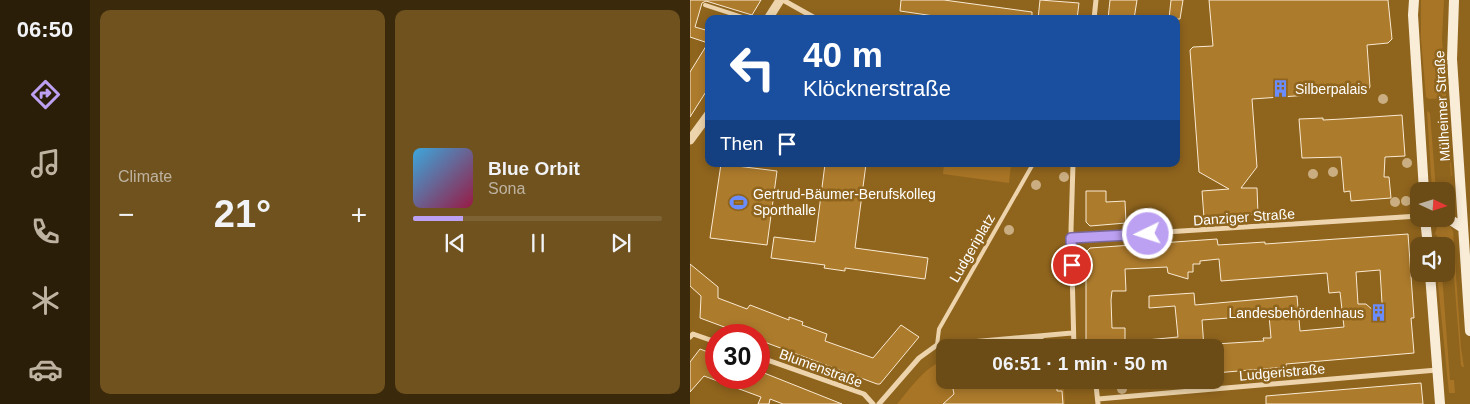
<!DOCTYPE html>
<meta charset="utf-8">
<style>
:root{--surface:#6b4b16;--page:#70521f;--text:#f1f3f6;--muted:#beb3a1;--line:#7e6335;--accent:#bca0f2}
body{margin:0;font-family:Arial,sans-serif;background:var(--page);color:var(--text);height:100vh;display:flex;flex-direction:column;font-size:19px;white-space:nowrap}
*{box-sizing:border-box;margin:0}
p{font-size:16px;color:var(--muted)}
.icon{flex:none;width:28px;height:28px;fill:none;stroke:currentColor;stroke-width:2;stroke-linecap:round;stroke-linejoin:round}
.map{position:relative;flex:1;overflow:hidden}
.drawer{display:flex;flex-direction:column;gap:10px;padding:10px;background:#3b290c;width:600px}
.drawer>*{flex:none}
.banner{position:absolute;left:15px;top:15px;width:475px;height:152px;border-radius:10px;box-shadow:0 2px 8px #0003;background:#1a4fa0;color:#fff;overflow:hidden}
.needle{width:32px;rotate:94deg}
.tools{position:absolute;left:720px;top:182px;display:grid;gap:10px}
.tools a{display:grid;place-items:center;width:45px;height:45px;border-radius:10px;background:var(--surface);box-shadow:0 2px 8px #0003;font-size:25px}
.speed{position:absolute;left:15px;top:324px;display:flex;gap:10px;font-size:25px;font-weight:700;text-align:center}
.speed>*{display:grid;place-content:center;width:65px;height:65px;border-radius:50%;background:var(--surface);box-shadow:0 2px 8px #0003;line-height:1}
.speed .limit{border:8px solid #d22;background:#fff;color:#111}
.pin{position:absolute;display:grid;place-items:center;width:42px;height:42px;color:#fff;margin:-21px;border:2px solid #fff;border-radius:50%;box-shadow:0 1px 5px #0007}
.me{position:absolute;width:55px;margin:-28px;rotate:266deg;stroke-linejoin:round;filter:drop-shadow(0 0 4px #0008)}
.turn{display:flex;align-items:center;gap:18px;height:105px;padding:0 15px;font-size:22px}
.turn .icon{width:65px;height:65px;stroke-width:2.5}
.turn b{display:block;font-size:35px;line-height:42px}
.then{display:flex;align-items:center;height:48px;padding:0 15px;background:#0003;gap:10px;font-size:19px}
.big{font-size:38px;font-weight:700;line-height:1.1}
.drawer .tile{flex:1;display:flex;flex-direction:column;justify-content:center;gap:8px;min-width:0;padding:0 18px;border-radius:10px;background:var(--page)}
.song{display:flex;align-items:center;gap:15px}
.cover{width:60px;height:60px;border-radius:8px;background:linear-gradient(135deg,hsl(200 70% 55%),hsl(340 70% 35%))}
.played{height:5px;border-radius:2px;background:linear-gradient(90deg,var(--accent) 20%,var(--line) 20%)}
.keys{display:flex;justify-content:space-around;direction:ltr}
.heat{display:flex;justify-content:space-between;align-items:center;font-size:28px;direction:ltr}
.drawer .tiles{flex:1;display:grid;gap:10px;grid-template-columns:repeat(2,1fr)}
.trip{position:absolute;left:246px;top:339px;width:288px;height:50px;border-radius:10px;background:var(--surface);box-shadow:0 2px 8px #0003;font-weight:700;line-height:50px;text-align:center}
main{display:flex;flex:1;min-height:0}
.dock{display:flex;flex-direction:column;width:90px;justify-content:space-around;align-items:center;background:#2b1e09;color:var(--muted)}
.dock .icon{width:35px;height:35px}
.dock .active{color:var(--accent)}
.dock b{font-size:22px;color:var(--text)}
.map>svg:first-child{display:block}
.green{fill:#a87526}
.building{fill:#ad7b2c;stroke:#faead2;fill-rule:evenodd}
.lines{fill:none;stroke-linecap:round;stroke-linejoin:round}
.service{stroke:#edd4ac;stroke-width:4}
.minor{stroke:#edd4ac;stroke-width:5}
.tertiary{stroke:#edd4ac;stroke-width:9}
.secondary{stroke:#faedd8;stroke-width:10}
.tree{fill:#caae81}
.route-casing{stroke:#7a689d;stroke-width:12}
.route{stroke:#bca0f2;stroke-width:9}
.labels{text-anchor:middle;stroke-width:5;stroke-linejoin:round;paint-order:stroke}
.poi-label{font-size:14px;fill:#fff;stroke:#8f641d;text-anchor:start}
.street-label{font-size:14px;fill:#fff;stroke:#8f641d}
</style>
<main>
<nav class="dock">
<b>06:50</b>
<svg class="icon active" aria-label="directions" viewBox="0 0 24 24"><path d="M12 3l9 9-9 9-9-9zM9 14v-3h6M13 9l2 2-2 2"/></svg>
<svg class="icon" aria-label="music" viewBox="0 0 24 24"><path d="M9 18V5l10-2v13"/><circle cx="6" cy="18" r="3"/><circle cx="16" cy="16" r="3"/></svg>
<svg class="icon" aria-label="phone" viewBox="0 0 24 24"><path d="M5 4h4l2 5-3 2q2 4 5 5l2-3 5 2v4C11 20 4 13 5 4z"/></svg>
<svg class="icon" aria-label="climate" viewBox="0 0 24 24"><path d="M12 3v18M4 7l16 10M4 17L20 7"/></svg>
<svg class="icon" aria-label="car" viewBox="0 0 24 24"><path d="M5 17H2v-5l4-1 3-4h7l3 4 3 1v5h-3M9 17h6M6 11h13"/><circle cx="7" cy="17" r="2"/><circle cx="17" cy="17" r="2"/></svg>
</nav>
<section class="drawer">
<div class="tiles">
<div class="tile"><p>Climate</p>
<div class="heat"><a>−</a><b class="big">21°</b><a>+</a></div>
</div>
<div class="tile">
<div class="song"><i class="cover"></i><div><b>Blue Orbit</b><p>Sona</p></div></div>
<div class="played"></div>
<div class="keys"><svg class="icon" aria-label="previous" viewBox="0 0 24 24"><path d="M18 5L8 12l10 7zM5 5v14"/></svg><svg class="icon" aria-label="pause" viewBox="0 0 24 24"><path d="M8 5v14M16 5v14"/></svg><svg class="icon" aria-label="next" viewBox="0 0 24 24"><path d="M6 5l10 7-10 7zM19 5v14"/></svg></div>
</div>
</div>
</section>
<div class="map">
<svg width="780" height="404" viewBox="0 0 780 404">
<rect width="100%" height="100%" fill="#8f641d"/>
<!-- green -->
<path class="green" d="M731,0H754L752,39L762,176H761L755,98L739,99L736,97L731,39Z
M737,111L740,113L746,190L748,191H742Z
M254,164H321L319,183L253,174Z
M750,224L760,226L763,231L771,348L774,367H773L771,366L762,251L745,234L747,227Z
M747,274H752L760,380H764L765,393H759Z
M255,360V380H377L374,389L375,404H207C221,388 234,367 255,360Z"/>
<!-- building -->
<path class="building" d="M0,0H71L62,15L16,1L12,3L5,27L19,31V87L0,117V72L18,43L0,37Z
M211,0H254L342,12V19H250L251,17L210,11Z
M350,0L389,3L387,19H348Z
M420,0H447L444,19H418Z
M481,0H493L490,19H479Z
M519,0H698L702,39L698,43L677,45L680,87L677,91L562,99L567,167L551,188H567L568,214L514,218L512,191L539,189L509,172L500,50L503,47L523,46Z
M712,115L715,156L695,157L694,177H699L701,198L661,201L660,191L654,192L651,157L612,158L609,119L633,118V120L652,119Z
M31,164L87,171L77,245L20,238Z
M135,164H176L165,248L238,258L235,279L155,268V271L134,268L135,265L81,258L84,237L125,242Z
M396,191H416V202L435,201L436,223L400,226L396,222Z
M718,234L724,318H721L724,353L596,364V367L525,373V344L574,341L573,338H581L579,315L512,320L514,348H457L456,340L488,337L485,306L459,308V296L504,293L505,305L607,296L610,331L654,327L650,292L639,293L637,273L531,281L529,259L510,261V264H503V272H498V279L478,273L477,267L435,269L436,291H422L421,300L422,328H435V348H396V252L400,248L527,239L528,245L575,242V244ZM690,270L693,319L676,304H668L666,272Z
M0,264L28,287V298L57,309L60,305L99,320V317L113,322L112,325L137,334L135,341L183,358L211,325L229,337L190,384H187L69,340V335H56L10,318L11,296L0,286Z
M10,349L26,355V378H69V371L152,404H93L80,399L79,404H68L71,397L14,376L0,392V362Z
M268,380L286,384L285,380H308V382L349,380L352,382V387L367,386V391H372L373,404H253L264,394L263,389L266,388Z
M731,383L733,404H576V396Z"/>
<g class="lines">
<!-- service -->
<path class="service" d="M15,5L55,18L69,19
M247,345L249,329L343,164"/>
<!-- minor -->
<path class="minor" d="M93,0L125,18L132,19
M404,19L406,0
M383,164L381,229L384,348
M381,238L729,216
M0,337L3,334L26,342
M347,337L363,348
M69,357L174,394L183,404
M404,380L406,385L408,404
M408,399L747,370
M189,404L229,358L247,345L382,333"/>
<!-- tertiary -->
<path class="tertiary" d="M78,19L90,0
M0,140L19,114"/>
<!-- secondary -->
<path class="secondary" d="M724,0L723,15L734,191
M764,0L762,59L780,331
M756,217L773,228
M735,219L738,246
M740,274L750,404"/>
</g>
<!-- trees -->
<g class="tree">
<circle cx="693" cy="99" r="5"/>
<circle cx="717" cy="163" r="5"/>
<circle cx="643" cy="172" r="5"/>
<circle cx="623" cy="174" r="5"/>
<circle cx="374" cy="177" r="5"/>
<circle cx="346" cy="185" r="5"/>
<circle cx="716" cy="201" r="5"/>
<circle cx="705" cy="202" r="5"/>
<circle cx="319" cy="230" r="5"/>
<circle cx="432" cy="389" r="5"/>
</g>
<g class="lines">
<defs>
<path id="route" d="M382,265L381,238L458,234"/>
</defs>
<!-- route casing -->
<use href="#route" class="route-casing"/>
<!-- route -->
<use href="#route" class="route"/>
</g>
<!-- icons -->
<defs>
<symbol id="building-bare" viewBox="-9 -9 18 18"><path d="M-4-6H4V6H1V3H-1V6H-4ZM-2.5-4.3h1.7v1.8h-1.7ZM.8-4.3h1.7v1.8H.8ZM-2.5-1h1.7V.8h-1.7ZM.8-1h1.7V.8H.8Z" fill="#6a8cfd" stroke="#8f641d" stroke-width="2.5" paint-order="stroke"/></symbol>
<symbol id="stadium-bare" viewBox="-9 -9 18 18"><path d="M0-5a6.5 5 0 1 0 0 10a6.5 5 0 1 0 0-10ZM-3.5-1.8h7v3.6h-7Z" fill="#6a8cfd" stroke="#8f641d" stroke-width="2.5" paint-order="stroke"/></symbol>
</defs>
<g fill-rule="evenodd">
<use href="#building-bare" x="578" y="76" width="25" height="25"/>
<use href="#stadium-bare" x="36" y="190" width="25" height="25"/>
<use href="#building-bare" x="676" y="300" width="25" height="25"/>
</g>
<g class="labels">
<!-- poi labels -->
<g class="poi-label">
<text x="605" y="94">Silberpalais</text>
<text x="63" y="199">Gertrud-Bäumer-Berufskolleg<tspan x="63" dy="16">Sporthalle</tspan></text>
<text x="674" y="318" text-anchor="end">Landesbehördenhaus</text>
</g>
<!-- street labels -->
<g class="street-label">
<text transform="translate(752 106) rotate(-93)" y="5">Mülheimer Straße</text>
<text transform="translate(554 217) rotate(-4)" y="5">Danziger Straße</text>
<text transform="translate(282 248) rotate(-60)" y="5">Ludgeriplatz</text>
<text transform="translate(131 368) rotate(20)" y="5">Blumenstraße</text>
<text transform="translate(592 372) rotate(-5)" y="5">Ludgeristraße</text>
</g>
</g>
</svg>
<div class="tools">
<a><svg class="needle" viewBox="-14 -14 28 28"><path d="M0-13l5 13h-10z" fill="#e53935"/><path d="M0 13l5-13h-10z" fill="#beb3a1"/></svg></a>
<a><svg class="icon" aria-label="sound" viewBox="0 0 24 24"><path d="M4 9h4l5-4v14l-5-4H4zM17 9q2 3 0 6"/></svg></a>
</div>
<div class="speed"><div class="limit">30</div></div>
<div class="pin" style="left:382px;top:265px;background:#d93025"><svg class="icon" aria-label="arrive" viewBox="0 0 24 24"><path d="M6 21V4h12l-3 4 3 4H6"/></svg></div>
<svg class="me" style="left:458px;top:234px" viewBox="-20 -20 40 40"><circle r="17" fill="#bca0f2" stroke="#fff" stroke-width="3"/><path d="M0-11L8 9 0 5-8 9z" fill="#fff"/></svg>
<div class="trip">06:51 · 1 min · 50 m</div>
<div class="banner">
<div class="turn"><svg class="icon" aria-label="left" viewBox="0 0 24 24"><path d="M17 20v-9H6M10 6l-5 5 5 5"/></svg><div><b>40 m</b>Klöcknerstraße</div></div>
<div class="then">Then<svg class="icon" aria-label="arrive" viewBox="0 0 24 24"><path d="M6 21V4h12l-3 4 3 4H6"/></svg></div>
</div>
</div>
</main>
